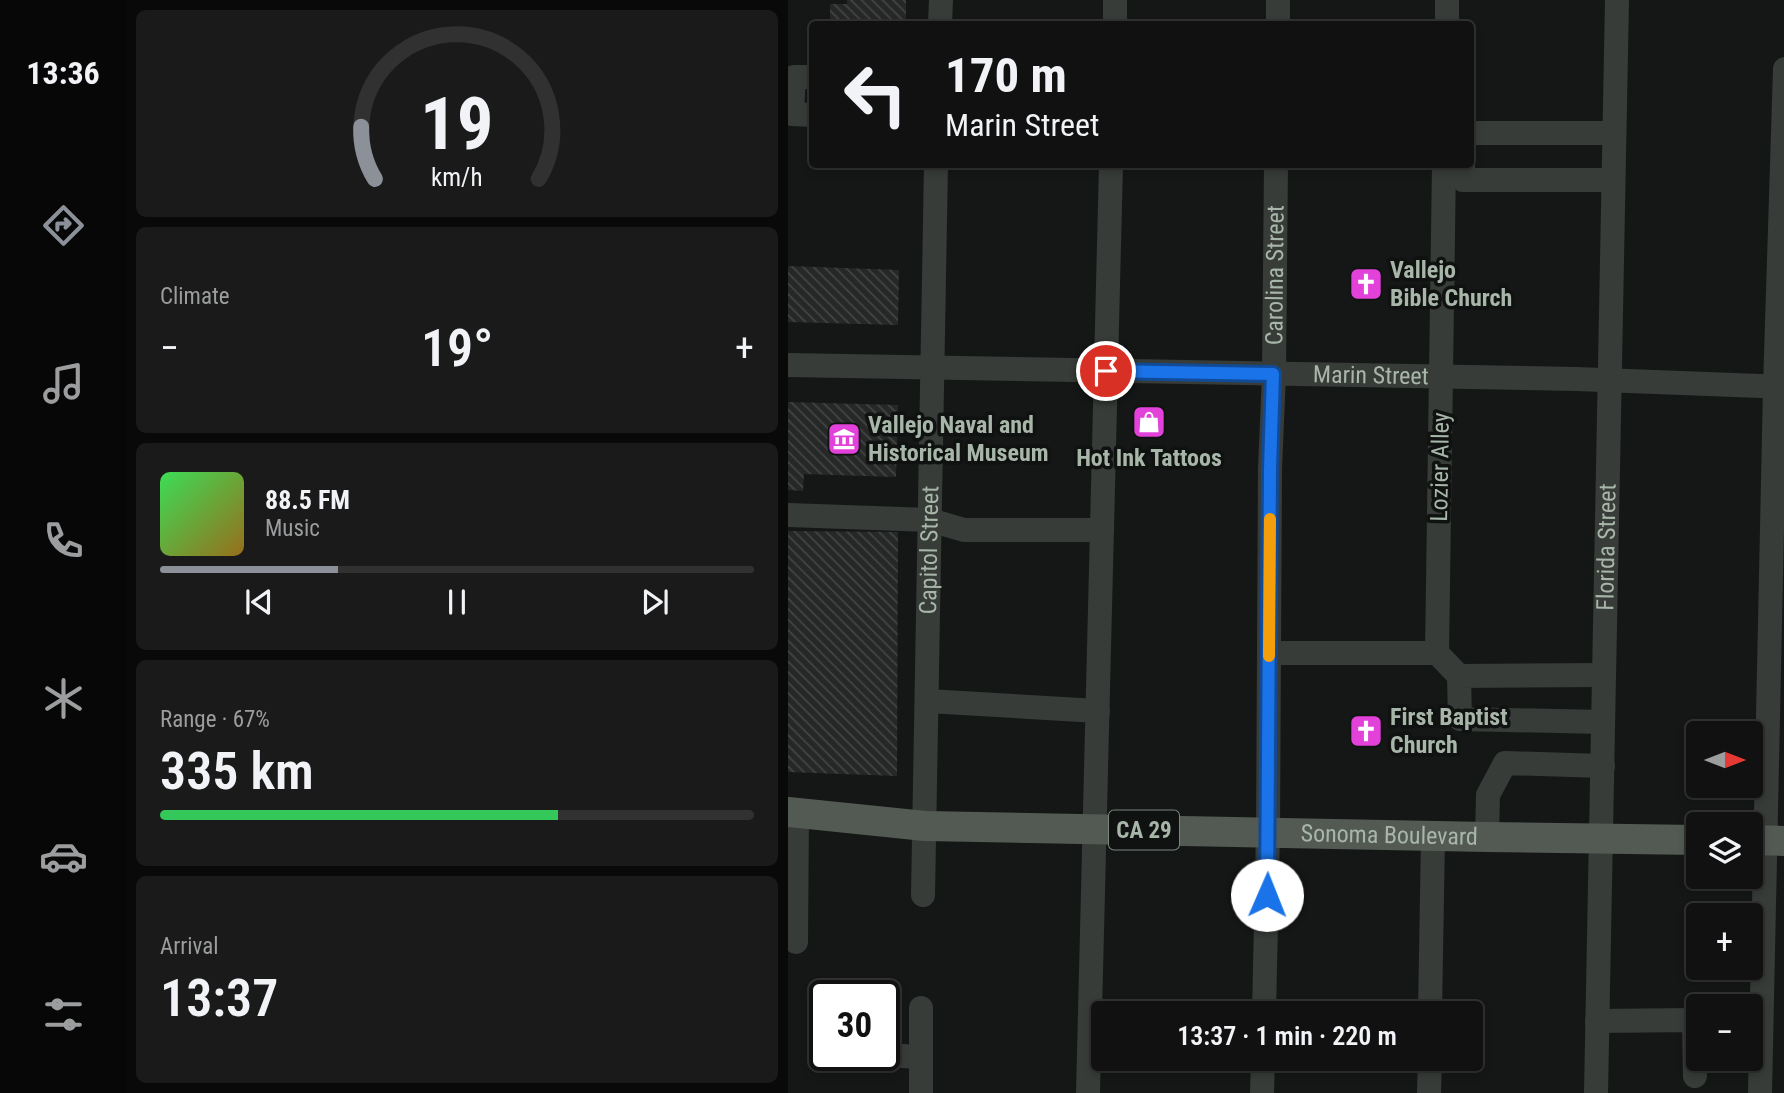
<!DOCTYPE html>
<meta charset="utf-8">
<style>
:root{--surface:#101110;--page:#191a19;--text:#f1f3f6;--muted:#9c9d9f;--line:#303130;--accent:#8c9099}
body{margin:0;font-family:"Roboto Condensed",sans-serif;background:var(--page);color:var(--text);height:100vh;display:flex;flex-direction:column;font-size:26px;white-space:nowrap}
*{box-sizing:border-box;margin:0}
p{font-size:23px;color:var(--muted)}
.icon{flex:none;width:38px;height:38px;fill:none;stroke:currentColor;stroke-width:2;stroke-linecap:round;stroke-linejoin:round}
.map{position:relative;flex:1;overflow:hidden}
.panel{display:flex;flex-direction:column;gap:10px;padding:10px;background:#090909;width:662px}
.panel>*{flex:none}
.guide{position:absolute;left:21px;top:21px;width:665px;height:147px;border-radius:7px;box-shadow:0 4px 10px #0003,0 0 0 2px var(--line);background:#101110;color:var(--text);overflow:hidden}
.needle{width:46px;rotate:90deg}
.buttons{position:absolute;left:898px;top:721px;display:grid;gap:14px}
.buttons a{display:grid;place-items:center;width:77px;height:77px;border-radius:7px;background:var(--surface);box-shadow:0 4px 10px #0003,0 0 0 2px var(--line);font-size:35px}
.speed{position:absolute;left:21px;top:980px;display:flex;gap:14px;font-size:35px;font-weight:700;text-align:center}
.speed>*{display:grid;place-content:center;width:91px;height:91px;border-radius:50%;background:var(--surface);box-shadow:0 4px 10px #0003,0 0 0 2px var(--line);line-height:1}
.speed .limit{border:4px solid #111;border-radius:10px;background:#fff;color:#111}
.pin{position:absolute;display:grid;place-items:center;width:60px;height:60px;color:#fff;margin:-30px;border:4px solid #fff;border-radius:50%;box-shadow:0 2px 7px #0007}
.me{position:absolute;width:77px;margin:-38px;rotate:1deg;stroke-linejoin:round;filter:drop-shadow(0 0 5px #0008)}
.turn{display:flex;align-items:center;gap:24px;height:147px;padding:0 21px;font-size:32px}
.turn .icon{width:91px;height:91px;stroke-width:2.5}
.turn b{display:block;font-size:49px;line-height:60px}
.big{font-size:52px;font-weight:600;line-height:1.1}
.panel .widget{flex:1;display:flex;flex-direction:column;justify-content:center;gap:10px;min-width:0;padding:0 24px;border-radius:10px;background:var(--page)}
.panel .dial{align-items:center;gap:0}
.dial svg{height:182px;overflow:visible;fill:none;stroke:var(--line);stroke-width:7;stroke-linecap:round;text-anchor:middle}
.dial text{fill:var(--text);stroke:none}
.song{display:flex;align-items:center;gap:21px}
.cover{width:84px;height:84px;border-radius:10px;background:linear-gradient(135deg,hsl(130 70% 55%),hsl(40 70% 35%))}
.played{height:7px;border-radius:4px;background:linear-gradient(90deg,var(--accent) 30%,var(--line) 30%)}
.keys{display:flex;justify-content:space-around;direction:ltr}
.heat{display:flex;justify-content:space-between;align-items:center;font-size:38px;direction:ltr}
.charge{height:10px;border-radius:5px;background:linear-gradient(90deg,#34c759 67%,var(--line) 0)}
.trip{position:absolute;left:303px;top:1001px;width:392px;height:70px;border-radius:7px;background:var(--surface);box-shadow:0 4px 10px #0003,0 0 0 2px var(--line);font-weight:600;line-height:70px;text-align:center}
main{display:flex;flex:1;min-height:0}
.dock{display:flex;flex-direction:column;width:126px;justify-content:space-around;align-items:center;background:#060706;color:var(--muted)}
.dock .icon{width:49px;height:49px}
.dock .selected{color:var(--accent)}
.dock b{font-size:32px;color:var(--text)}
.map>svg:first-child{display:block}
.building{fill:url(#building-back-hatch)}
.lines{fill:none;stroke-linecap:round;stroke-linejoin:round}
.minor{stroke:#373c38;stroke-width:24}
.major{stroke:#535a54;stroke-width:30}
.route-casing{stroke:#114b97;stroke-width:18}
.route{stroke:#1a73e8;stroke-width:12}
.slow{stroke:#f59e0b;stroke-width:12}
.labels{text-anchor:middle;stroke-width:7;stroke-linejoin:round;paint-order:stroke}
.shield{fill:#101211;stroke:#7a857c;stroke-width:2}
.shield-label{font-size:23px;font-weight:bold;fill:#a8b6aa}
.poi-label{font-size:24px;font-weight:bold;fill:#a8b6aa;stroke:#101211;text-anchor:start}
.street-label{font-size:24px;fill:#a8b6aa;stroke:#101211}
</style>
<main>
<nav class="dock">
<b>13:36</b>
<svg class="icon selected" aria-label="directions" viewBox="0 0 24 24"><path d="M12 3l9 9-9 9-9-9zM9 14v-3h6M13 9l2 2-2 2"/></svg>
<svg class="icon" aria-label="music" viewBox="0 0 24 24"><path d="M9 18V5l10-2v13"/><circle cx="6" cy="18" r="3"/><circle cx="16" cy="16" r="3"/></svg>
<svg class="icon" aria-label="phone" viewBox="0 0 24 24"><path d="M5 4h4l2 5-3 2q2 4 5 5l2-3 5 2v4C11 20 4 13 5 4z"/></svg>
<svg class="icon" aria-label="climate" viewBox="0 0 24 24"><path d="M12 3v18M4 7l16 10M4 17L20 7"/></svg>
<svg class="icon" aria-label="car" viewBox="0 0 24 24"><path d="M5 17H2v-5l4-1 3-4h7l3 4 3 1v5h-3M9 17h6M6 11h13"/><circle cx="7" cy="17" r="2"/><circle cx="17" cy="17" r="2"/></svg>
<svg class="icon" aria-label="filters" viewBox="0 0 24 24"><path d="M4 7h16M4 17h16"/><circle cx="9" cy="7" r="2"/><circle cx="15" cy="17" r="2"/></svg>
</nav>
<section class="panel">
<div class="widget dial"><svg viewBox="0 0 100 80">
<path d="M14 69A42 42 0 1 1 86 69"/>
<path d="M14 69A42 42 0 0 1 8 46" stroke="#8c9099"/>
<text x="50" y="56" font-size="32" font-weight="700">19</text>
<text x="50" y="72" font-size="11">km/h</text>
</svg></div>
<div class="widget"><p>Climate</p>
<div class="heat"><a>−</a><b class="big">19°</b><a>+</a></div>
</div>
<div class="widget">
<div class="song"><i class="cover"></i><div><b>88.5 FM</b><p>Music</p></div></div>
<div class="played"></div>
<div class="keys"><svg class="icon" aria-label="previous" viewBox="0 0 24 24"><path d="M18 5L8 12l10 7zM5 5v14"/></svg><svg class="icon" aria-label="pause" viewBox="0 0 24 24"><path d="M8 5v14M16 5v14"/></svg><svg class="icon" aria-label="next" viewBox="0 0 24 24"><path d="M6 5l10 7-10 7zM19 5v14"/></svg></div>
</div>
<div class="widget"><p>Range · 67%</p><b class="big">335 km</b><div class="charge"></div></div>
<div class="widget"><p>Arrival</p><b class="big">13:37</b></div>
</section>
<div class="map">
<svg width="997" height="1093" viewBox="0 0 997 1093">
<defs>
<pattern id="building-back-hatch" width="6" height="6" patternUnits="userSpaceOnUse" patternTransform="scale(1.75)"><rect width="6" height="6" fill="#252826"/><path d="M-1 5l2 2M0 0l6 6M5-1l2 2" fill="none" stroke="#424543"/></pattern>
</defs>
<rect width="100%" height="100%" fill="#151716"/>
<!-- building -->
<path class="building" d="M59,0H118V24H42V4H59Z
M0,266L111,270L110,325L0,322Z
M0,402L110,405L108,477L16,474L15,491L0,490Z
M0,531L110,532L109,776L0,772Z"/>
<g class="lines">
<!-- minor -->
<g class="minor">
<path d="M152,24L153,0"/>
<path d="M327,24V0"/>
<path d="M490,24V0"/>
<path d="M659,24V0"/>
<path d="M24,77H6L4,114L24,115"/>
<path d="M682,133H826"/>
<path d="M656,164L649,653L671,676"/>
<path d="M675,164V180H825"/>
<path id="s1" d="M0,365L788,379L997,387"/>
<path d="M0,515L142,520L176,530H314"/>
<path d="M481,653H649"/>
<path d="M139,701L310,711"/>
<path d="M815,722L672,719L671,676L816,675"/>
<path d="M699,837L700,795L717,763L815,766"/>
<path id="s2" d="M135,895L148,164"/>
<path d="M8,942L9,812"/>
<path d="M133,1008V1093"/>
<path id="s3" d="M476,1013L480,832L482,469L486,374L488,164"/>
<path d="M642,1013L645,836"/>
<path d="M809,1021L906,1020L907,1076"/>
<path d="M96,1055L133,1057"/>
<path d="M300,1093L323,164"/>
<path d="M474,1093L475,1059"/>
<path d="M641,1093L642,1059"/>
<path id="s4" d="M808,1093L829,0"/>
<path d="M972,1093L987,387L997,69"/>
</g>
<!-- major -->
<g class="major">
<path id="s5" d="M0,812L137,826L699,837L910,840"/>
<path d="M962,840L997,841"/>
</g>
</g>
<g class="lines">
<defs>
<path id="route" d="M318,371L485,374L482,469L479,895"/>
</defs>
<!-- route casing -->
<use href="#route" class="route-casing"/>
<!-- route -->
<use href="#route" class="route"/>
<!-- slow -->
<path class="slow" d="M481,656L482,519"/>
</g>
<!-- icons -->
<defs>
<symbol id="church-square" viewBox="-11 -11 22 22"><rect x="-9" y="-9" width="18" height="18" rx="4" fill="#e242da" stroke="#101211"/><path d="M-1.2-6h2.4v3.5h3.3v2.4h-3.3V6h-2.4V-.1h-3.3v-2.4h3.3Z" fill="#fff"/></symbol>
<symbol id="shop-square" viewBox="-11 -11 22 22"><rect x="-9" y="-9" width="18" height="18" rx="4" fill="#e242da" stroke="#101211"/><path d="M-5-2.5h2.3a2.7 3.5 0 0 1 5.4 0H5L5.5 6h-11ZM-1.5-2.5h3a1.5 2.3 0 0 0-3 0Z" fill="#fff"/></symbol>
<symbol id="museum-square" viewBox="-11 -11 22 22"><rect x="-9" y="-9" width="18" height="18" rx="4" fill="#e242da" stroke="#101211"/><path d="M0-6L6-3V-2H-6V-3ZM-5-1h2V3h-2ZM-1-1h2V3h-2ZM3-1h2V3H3ZM-6 4H6V6H-6Z" fill="#fff"/></symbol>
</defs>
<g fill-rule="evenodd">
<use href="#church-square" x="559" y="265" width="38" height="38"/>
<use href="#shop-square" x="342" y="403" width="38" height="38"/>
<use href="#museum-square" x="37" y="420" width="38" height="38"/>
<use href="#church-square" x="559" y="712" width="38" height="38"/>
</g>
<g class="labels">
<!-- shield labels -->
<rect class="shield" x="321" y="810.5" width="70" height="39" rx="5"/>
<g class="shield-label">
<text x="356" y="838">CA 29</text>
</g>
<!-- poi labels -->
<g class="poi-label">
<text x="602" y="278">Vallejo<tspan x="602" dy="28">Bible Church</tspan></text>
<text x="80" y="433">Vallejo Naval and<tspan x="80" dy="28">Historical Museum</tspan></text>
<text x="361" y="466" text-anchor="middle">Hot Ink Tattoos</text>
<text x="602" y="725">First Baptist<tspan x="602" dy="28">Church</tspan></text>
</g>
<!-- street labels -->
<g class="street-label">
<text dy="8" stroke="none"><textPath href="#s3" startOffset="738">Carolina Street</textPath></text>
<text dy="8" stroke="none"><textPath href="#s1" startOffset="583">Marin Street</textPath></text>
<text transform="translate(652 467) rotate(-89)" y="8">Lozier Alley</text>
<text dy="8" stroke="none"><textPath href="#s4" startOffset="546">Florida Street</textPath></text>
<text dy="8" stroke="none"><textPath href="#s2" startOffset="345">Capitol Street</textPath></text>
<text dy="8" stroke="none"><textPath href="#s5" startOffset="602">Sonoma Boulevard</textPath></text>
</g>
</g>
</svg>
<div class="buttons">
<a><svg class="needle" viewBox="-14 -14 28 28"><path d="M0-13l5 13h-10z" fill="#e53935"/><path d="M0 13l5-13h-10z" fill="#9c9d9f"/></svg></a>
<a><svg class="icon" aria-label="layers" viewBox="0 0 24 24"><path d="M12 4l9 5-9 5-9-5zM3 14l9 5 9-5"/></svg></a>
<a>+</a>
<a>−</a>
</div>
<div class="speed"><div class="limit">30</div></div>
<div class="pin" style="left:318px;top:371px;background:#d93025"><svg class="icon" aria-label="arrive" viewBox="0 0 24 24"><path d="M6 21V4h12l-3 4 3 4H6"/></svg></div>
<svg class="me" style="left:479px;top:895px" viewBox="-20 -20 40 40"><circle r="19" fill="#fff"/><path d="M0-13L10 11 0 6-10 11z" fill="#1a73e8"/></svg>
<div class="trip">13:37 · 1 min · 220 m</div>
<div class="guide">
<div class="turn"><svg class="icon" aria-label="left" viewBox="0 0 24 24"><path d="M17 20v-9H6M10 6l-5 5 5 5"/></svg><div><b>170 m</b>Marin Street</div></div>
</div>
</div>
</main>
